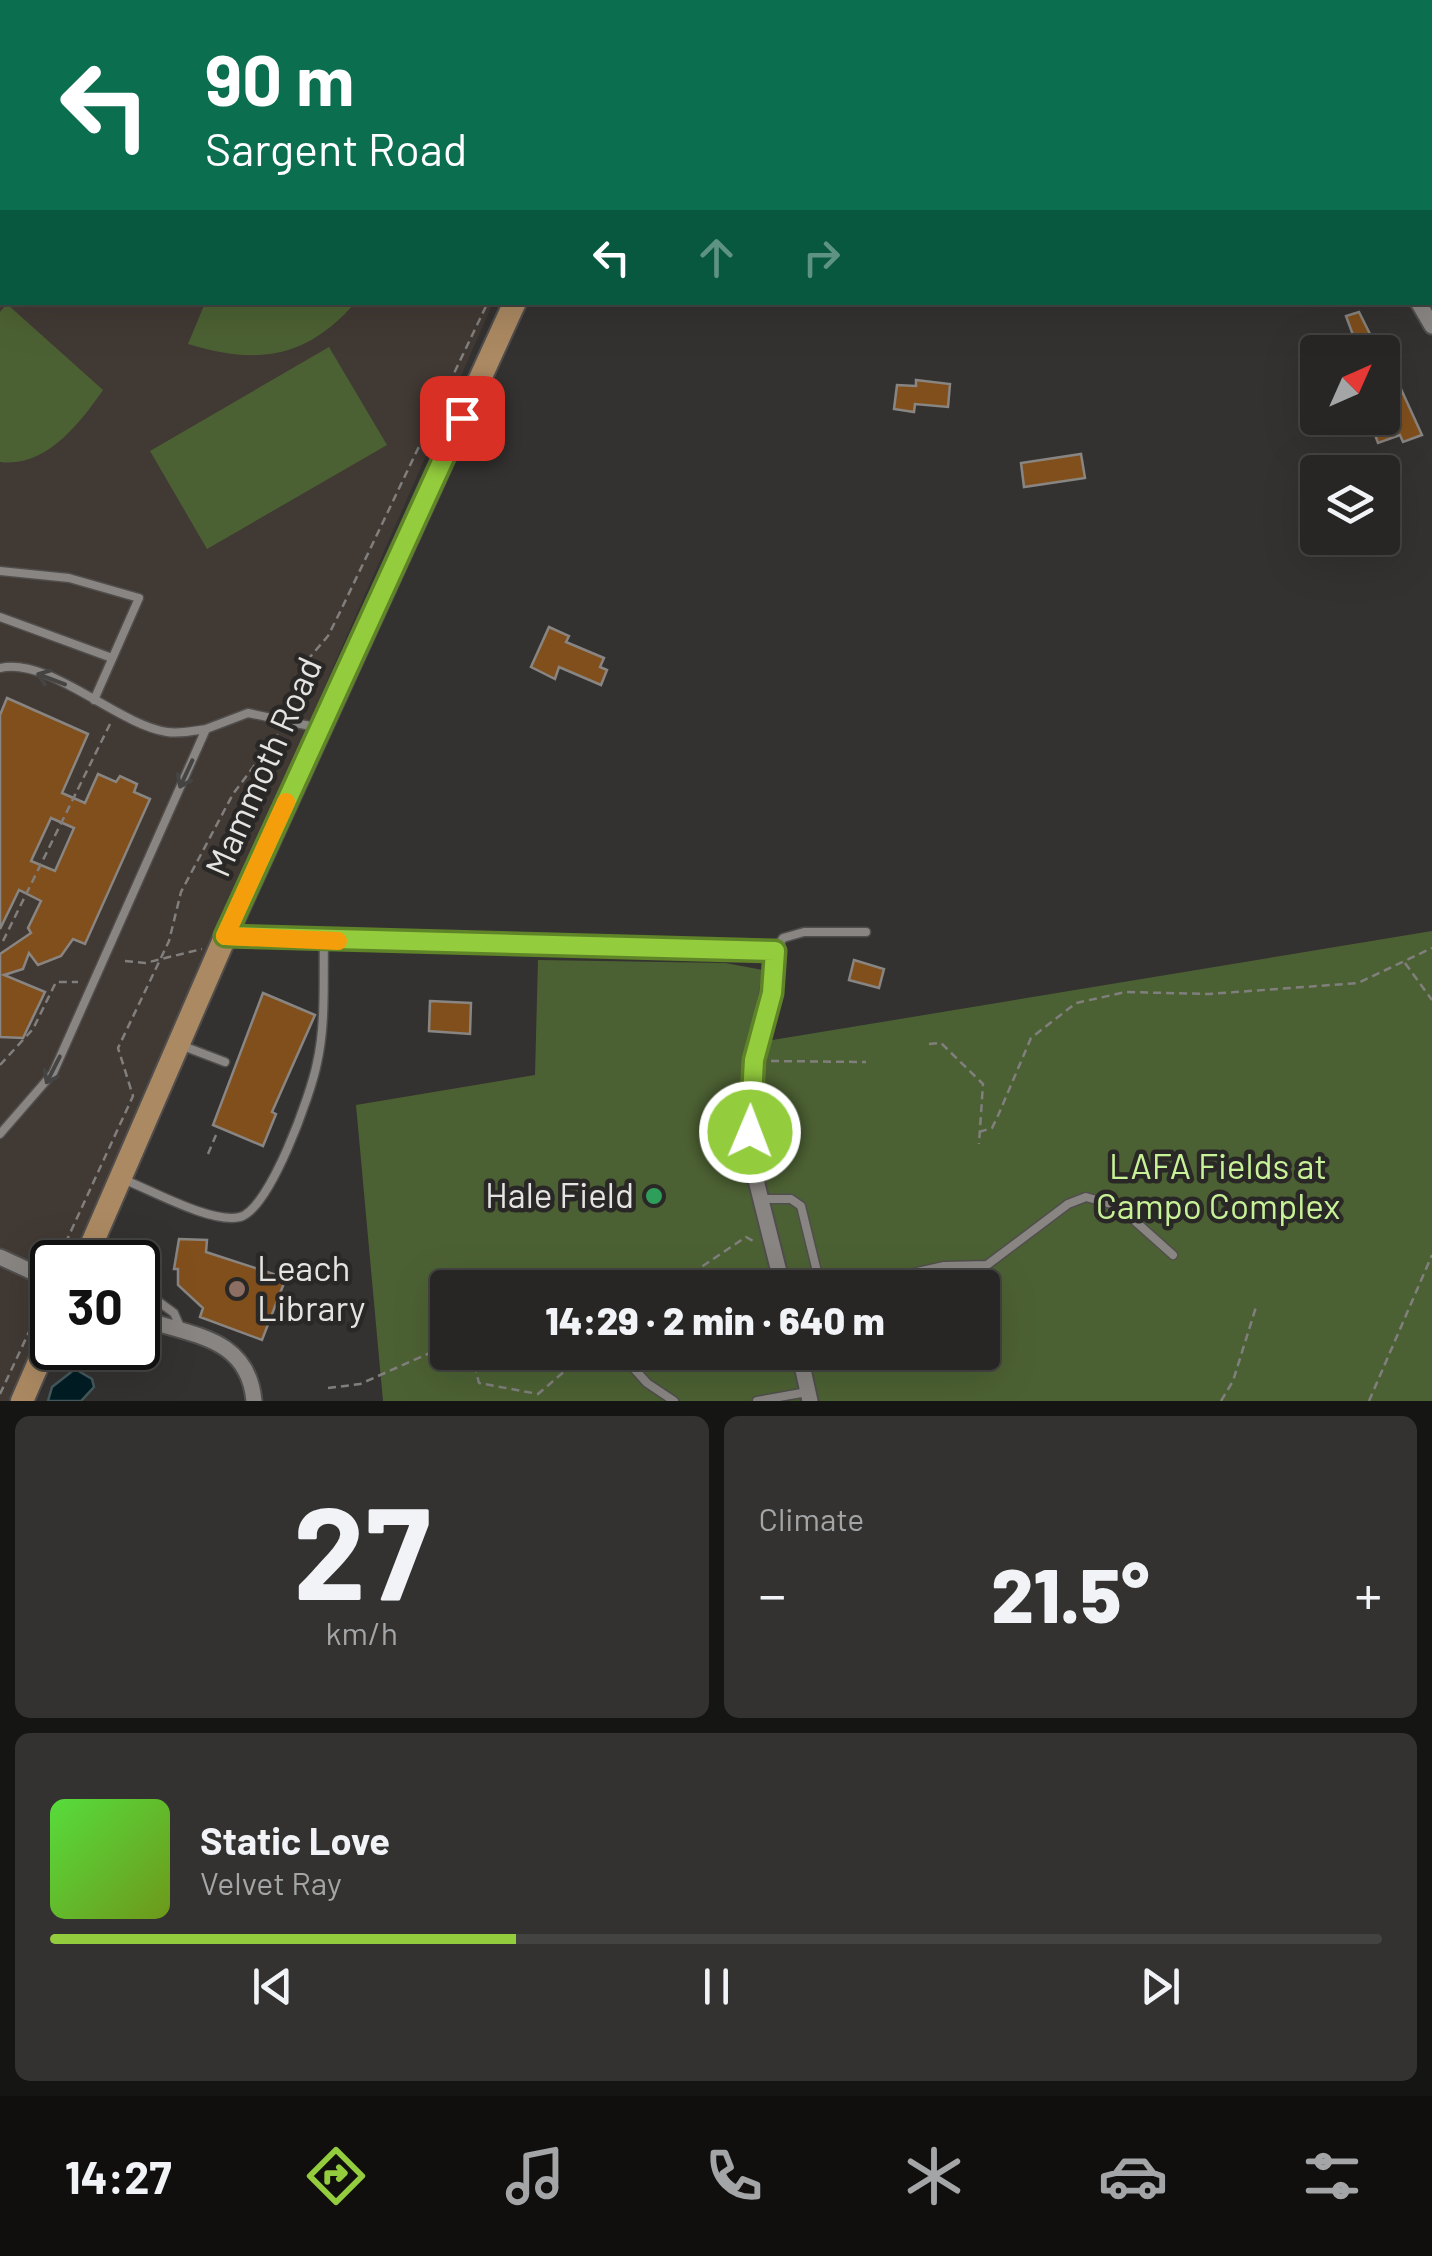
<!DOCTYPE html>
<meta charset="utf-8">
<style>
:root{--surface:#272624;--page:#333231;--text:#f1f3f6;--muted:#a4a5a6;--line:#434341;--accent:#93cc3d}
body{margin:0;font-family:Barlow,sans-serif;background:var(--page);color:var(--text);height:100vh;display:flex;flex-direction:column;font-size:38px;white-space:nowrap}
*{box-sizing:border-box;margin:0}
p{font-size:32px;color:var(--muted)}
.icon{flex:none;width:55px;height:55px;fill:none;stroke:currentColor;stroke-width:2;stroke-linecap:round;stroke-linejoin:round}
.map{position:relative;height:1401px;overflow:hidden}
.panel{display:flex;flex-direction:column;gap:15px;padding:15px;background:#151514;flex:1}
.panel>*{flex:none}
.guide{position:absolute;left:0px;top:0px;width:1432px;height:305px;box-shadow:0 10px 40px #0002,0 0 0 2px var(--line);background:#0b6e4f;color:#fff;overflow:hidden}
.needle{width:65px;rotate:45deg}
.controls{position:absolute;left:1300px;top:335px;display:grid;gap:20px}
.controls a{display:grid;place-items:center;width:100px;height:100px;border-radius:10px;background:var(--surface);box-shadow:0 10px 40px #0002,0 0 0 2px var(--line);font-size:50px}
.speed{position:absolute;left:30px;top:1240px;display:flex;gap:20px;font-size:50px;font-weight:700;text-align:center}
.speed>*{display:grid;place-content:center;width:130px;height:130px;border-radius:50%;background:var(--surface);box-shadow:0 10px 40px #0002,0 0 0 2px var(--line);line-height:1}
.speed .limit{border:5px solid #111;border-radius:15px;background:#fff;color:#111}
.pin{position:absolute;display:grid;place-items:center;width:85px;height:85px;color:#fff;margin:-42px;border-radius:20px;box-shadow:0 5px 15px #0006}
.me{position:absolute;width:110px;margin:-55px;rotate:1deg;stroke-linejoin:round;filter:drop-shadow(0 0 8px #0008)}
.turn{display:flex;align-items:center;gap:35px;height:210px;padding:0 40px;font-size:45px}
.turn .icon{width:130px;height:130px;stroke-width:2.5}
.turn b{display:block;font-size:70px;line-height:85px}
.lanes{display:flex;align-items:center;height:95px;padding:0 40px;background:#0003;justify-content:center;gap:50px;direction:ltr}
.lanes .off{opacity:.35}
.big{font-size:75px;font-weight:800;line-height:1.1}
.panel .widget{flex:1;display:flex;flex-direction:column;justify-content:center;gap:15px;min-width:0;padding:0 35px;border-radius:15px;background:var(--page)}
.panel .dial{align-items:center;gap:0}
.dial b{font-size:130px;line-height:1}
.song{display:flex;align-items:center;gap:30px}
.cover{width:120px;height:120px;border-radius:15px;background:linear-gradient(135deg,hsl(110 70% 55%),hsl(80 70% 35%))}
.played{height:10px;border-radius:5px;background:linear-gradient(90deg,var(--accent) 35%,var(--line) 35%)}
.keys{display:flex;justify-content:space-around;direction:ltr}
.heat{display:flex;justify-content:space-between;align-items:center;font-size:55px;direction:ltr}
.panel .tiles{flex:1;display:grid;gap:15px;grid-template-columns:1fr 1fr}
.widget:last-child{grid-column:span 2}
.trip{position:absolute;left:430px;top:1270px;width:570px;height:100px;border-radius:10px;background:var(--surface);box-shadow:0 10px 40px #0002,0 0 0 2px var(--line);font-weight:800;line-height:100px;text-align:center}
.tab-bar{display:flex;height:160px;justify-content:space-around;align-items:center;background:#100f0e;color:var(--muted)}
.tab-bar .icon{width:70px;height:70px}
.tab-bar .current{color:var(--accent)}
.tab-bar b{font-size:45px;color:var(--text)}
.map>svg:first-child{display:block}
.built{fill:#413934}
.green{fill:#4c6133;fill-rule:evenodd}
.water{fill:#011d24;stroke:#45595d;stroke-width:2.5}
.building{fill:#814f1c;stroke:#888582;stroke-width:2.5;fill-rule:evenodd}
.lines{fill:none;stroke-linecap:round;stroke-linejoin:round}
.service-casing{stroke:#504e4d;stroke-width:11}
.minor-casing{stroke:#504e4d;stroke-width:19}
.secondary-casing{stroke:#504e4d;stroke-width:26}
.path{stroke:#817f7d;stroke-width:2.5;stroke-dasharray:8 5;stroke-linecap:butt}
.service{stroke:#888582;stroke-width:8}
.minor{stroke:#888582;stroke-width:15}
.secondary{stroke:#ab8962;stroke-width:22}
.oneway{stroke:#464442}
.route-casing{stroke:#608528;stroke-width:25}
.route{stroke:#93cc3d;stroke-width:18}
.slow{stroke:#f59e0b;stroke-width:18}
.leisure-dot{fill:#2e9e5b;stroke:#2a2826;stroke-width:4}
.education-dot{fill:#8d6e63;stroke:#2a2826;stroke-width:4}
.labels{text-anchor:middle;stroke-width:9;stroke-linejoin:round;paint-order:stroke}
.street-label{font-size:35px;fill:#e5e4e2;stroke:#2a2826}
.park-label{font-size:35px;fill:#c8f298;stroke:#2a2826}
.poi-label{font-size:35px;fill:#e5e4e2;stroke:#2a2826;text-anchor:end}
</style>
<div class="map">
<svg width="1432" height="1401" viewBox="0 0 1432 1401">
<rect width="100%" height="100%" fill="#343230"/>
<!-- built -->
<path class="built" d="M0,0H269L2,2V302L493,303L72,1262H52V1307L11,1401H0Z"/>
<!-- green -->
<path class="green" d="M205,303V302L355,303C306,359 257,365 188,344Z
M7,304L103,390C80,423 46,468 0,462V312Z
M329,347L387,445L207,549L150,451Z
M1432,931V1401H383L356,1105L535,1075L538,960L725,963L763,970L749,1044ZM448,1288H982V1352H448Z"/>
<!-- water -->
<path class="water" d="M75,1369L92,1379L94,1387L81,1401H48L52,1387Z"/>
<!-- building -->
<path class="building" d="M1359,312L1379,352H1335L1356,343L1346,316Z
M916,380L950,384L948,407L915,404L914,412L894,409L897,385L916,386Z
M1401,389L1422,435L1403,442L1400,435L1378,443L1373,429L1390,423L1382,400Z
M1081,454L1085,478L1024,487L1021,463Z
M549,627L569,636L566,642L604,658L600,667L607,670L601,685L559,667L555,679L531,667Z
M7,698L88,734L62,793L85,803L98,774L116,782L120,776L137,784L134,792L150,799L85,944L73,939L61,956L38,965L29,953L23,969L4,975L45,992L23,1038L0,1037V954L31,933L28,928L41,901L19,890L0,929V715ZM51,818L74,828L55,871L31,861Z
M854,960L884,969L879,988L849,980Z
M263,993L315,1015L272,1112L276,1114L263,1146L213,1125Z
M430,1001L471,1003L470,1034L429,1031Z
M179,1239L207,1240L206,1252L286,1278L262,1340L200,1317L203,1308L178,1285V1269H174Z"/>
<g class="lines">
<defs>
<path id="service" d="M553,0L558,2
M577,2L578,0
M0,571L69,578L139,598L94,700
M0,617L112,658
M0,668C50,657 116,724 167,732C180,734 193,731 206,729
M775,951L783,938L804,932H866
M183,1046L225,1062
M0,1134L53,1073L206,729L248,713L315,727
M125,1180C153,1191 212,1224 240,1217C270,1209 311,1094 317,1063C326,1024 323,981 324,941
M762,1199H791L801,1206L821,1288
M846,1288L944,1266L987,1265L1068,1204L1086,1197L1118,1206L1173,1255
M138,1308L159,1302L174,1313L181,1329
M619,1352L647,1383L674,1401
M757,1401L807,1392"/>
<path id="minor" d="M962,2L963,0
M1430,170L1432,168
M1418,302L1432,326
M225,937L775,951L750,1106L755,1176L783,1288
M0,1257L52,1281
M138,1317C189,1336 248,1335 254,1401
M799,1352L810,1401"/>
<path id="secondary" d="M650,2L651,0
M84,1262L225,937L515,302
M22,1401L52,1332"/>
</defs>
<!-- service casing -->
<use href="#service" class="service-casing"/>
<!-- minor casing -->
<use href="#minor" class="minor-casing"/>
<!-- secondary casing -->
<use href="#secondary" class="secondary-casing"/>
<!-- path -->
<path class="path" d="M627,0V2
M0,121H2
M0,242H2
M167,302H183
M288,708L298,671L328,636L341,610L488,302
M3,941L111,722
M125,961L145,963L202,949
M1405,963L1432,1000
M929,1044L941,1043L983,1084L979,1144
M771,1061L866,1062
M0,1065L33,1029L56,982H78
M979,1132L992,1128L997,1118L1031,1038L1076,1003L1126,992L1209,994L1358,983L1432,948
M208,1154L216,1135
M60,1255L133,1096L118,1048L169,941L181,892L233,794L281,730
M670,1288L746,1237L757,1243
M471,1352L479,1383L538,1394L587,1352
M328,1388L360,1384L448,1345
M0,1394L36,1317V1301
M1221,1401L1233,1381L1256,1307
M1369,1401L1432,1255"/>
<!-- service -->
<use href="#service" class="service"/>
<!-- minor -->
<use href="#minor" class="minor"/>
<!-- secondary -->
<use href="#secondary" class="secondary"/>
</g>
<!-- one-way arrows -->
<defs><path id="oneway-shaft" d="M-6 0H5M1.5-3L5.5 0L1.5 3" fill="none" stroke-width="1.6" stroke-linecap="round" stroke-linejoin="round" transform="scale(2.5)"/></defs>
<g class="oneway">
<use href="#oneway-shaft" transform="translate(51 679) rotate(-159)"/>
<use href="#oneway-shaft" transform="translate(186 774) rotate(115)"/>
<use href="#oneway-shaft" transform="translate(53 1070) rotate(117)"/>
</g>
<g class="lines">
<defs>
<path id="route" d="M462,418L225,936L775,951L772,993L754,1060L750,1132"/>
</defs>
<!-- route casing -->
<use href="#route" class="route-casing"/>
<!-- route -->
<use href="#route" class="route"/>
<!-- slow -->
<path class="slow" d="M286,802L225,936L338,941"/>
</g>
<!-- markers -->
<circle class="leisure-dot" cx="654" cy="1196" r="10"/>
<circle class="education-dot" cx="237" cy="1289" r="10"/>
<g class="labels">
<!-- street labels -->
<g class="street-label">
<text transform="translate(264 767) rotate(-66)" y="12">Mammoth Road</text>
</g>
<!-- park labels -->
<g class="park-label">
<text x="1218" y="1179">LAFA Fields at<tspan x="1218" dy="40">Campo Complex</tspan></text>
</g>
<!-- poi labels -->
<g class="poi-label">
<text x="634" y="1208">Hale Field</text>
<text x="257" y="1281" text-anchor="start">Leach<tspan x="257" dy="40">Library</tspan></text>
</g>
</g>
</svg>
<div class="controls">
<a><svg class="needle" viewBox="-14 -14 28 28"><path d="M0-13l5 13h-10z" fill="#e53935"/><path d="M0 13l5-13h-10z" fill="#a4a5a6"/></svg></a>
<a><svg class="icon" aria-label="layers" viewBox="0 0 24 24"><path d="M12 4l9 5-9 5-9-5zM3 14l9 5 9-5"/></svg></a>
</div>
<div class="speed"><div class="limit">30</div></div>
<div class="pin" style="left:462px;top:418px;background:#d93025"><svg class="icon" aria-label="arrive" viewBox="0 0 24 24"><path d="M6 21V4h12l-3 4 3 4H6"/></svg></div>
<svg class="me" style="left:750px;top:1132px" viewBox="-20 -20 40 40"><circle r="17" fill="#93cc3d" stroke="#fff" stroke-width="3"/><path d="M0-11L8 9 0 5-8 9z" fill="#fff"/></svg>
<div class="trip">14:29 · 2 min · 640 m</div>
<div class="guide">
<div class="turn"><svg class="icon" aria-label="left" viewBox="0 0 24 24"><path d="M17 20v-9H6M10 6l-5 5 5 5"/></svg><div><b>90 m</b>Sargent Road</div></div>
<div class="lanes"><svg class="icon" aria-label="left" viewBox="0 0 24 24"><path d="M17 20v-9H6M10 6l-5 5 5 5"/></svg><svg class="icon off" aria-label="ahead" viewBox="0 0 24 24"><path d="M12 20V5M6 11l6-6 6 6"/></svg><svg class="icon off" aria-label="right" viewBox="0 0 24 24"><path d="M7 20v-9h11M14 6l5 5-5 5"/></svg></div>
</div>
</div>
<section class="panel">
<div class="tiles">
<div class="widget dial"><b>27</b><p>km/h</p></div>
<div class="widget"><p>Climate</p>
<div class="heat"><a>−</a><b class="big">21.5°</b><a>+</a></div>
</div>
<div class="widget">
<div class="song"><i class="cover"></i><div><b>Static Love</b><p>Velvet Ray</p></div></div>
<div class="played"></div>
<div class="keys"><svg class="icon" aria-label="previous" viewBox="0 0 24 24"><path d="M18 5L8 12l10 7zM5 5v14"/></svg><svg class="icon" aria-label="pause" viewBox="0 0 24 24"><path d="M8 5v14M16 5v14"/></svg><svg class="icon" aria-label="next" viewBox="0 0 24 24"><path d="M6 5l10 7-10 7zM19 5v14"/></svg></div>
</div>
</div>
</section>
<nav class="tab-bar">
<b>14:27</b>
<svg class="icon current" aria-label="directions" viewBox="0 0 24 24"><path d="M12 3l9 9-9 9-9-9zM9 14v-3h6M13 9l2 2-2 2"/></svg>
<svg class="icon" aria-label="music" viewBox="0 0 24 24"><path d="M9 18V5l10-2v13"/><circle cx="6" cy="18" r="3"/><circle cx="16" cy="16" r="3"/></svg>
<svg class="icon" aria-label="phone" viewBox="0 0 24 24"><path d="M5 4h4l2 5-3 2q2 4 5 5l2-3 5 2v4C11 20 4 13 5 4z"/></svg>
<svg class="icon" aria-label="climate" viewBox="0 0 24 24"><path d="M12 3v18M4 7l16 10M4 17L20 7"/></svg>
<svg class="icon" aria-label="car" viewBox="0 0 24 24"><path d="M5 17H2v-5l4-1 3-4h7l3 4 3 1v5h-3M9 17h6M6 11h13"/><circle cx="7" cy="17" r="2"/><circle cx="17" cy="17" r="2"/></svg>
<svg class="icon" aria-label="filters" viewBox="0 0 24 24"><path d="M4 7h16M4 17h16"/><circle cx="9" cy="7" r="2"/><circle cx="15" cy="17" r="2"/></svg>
</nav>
